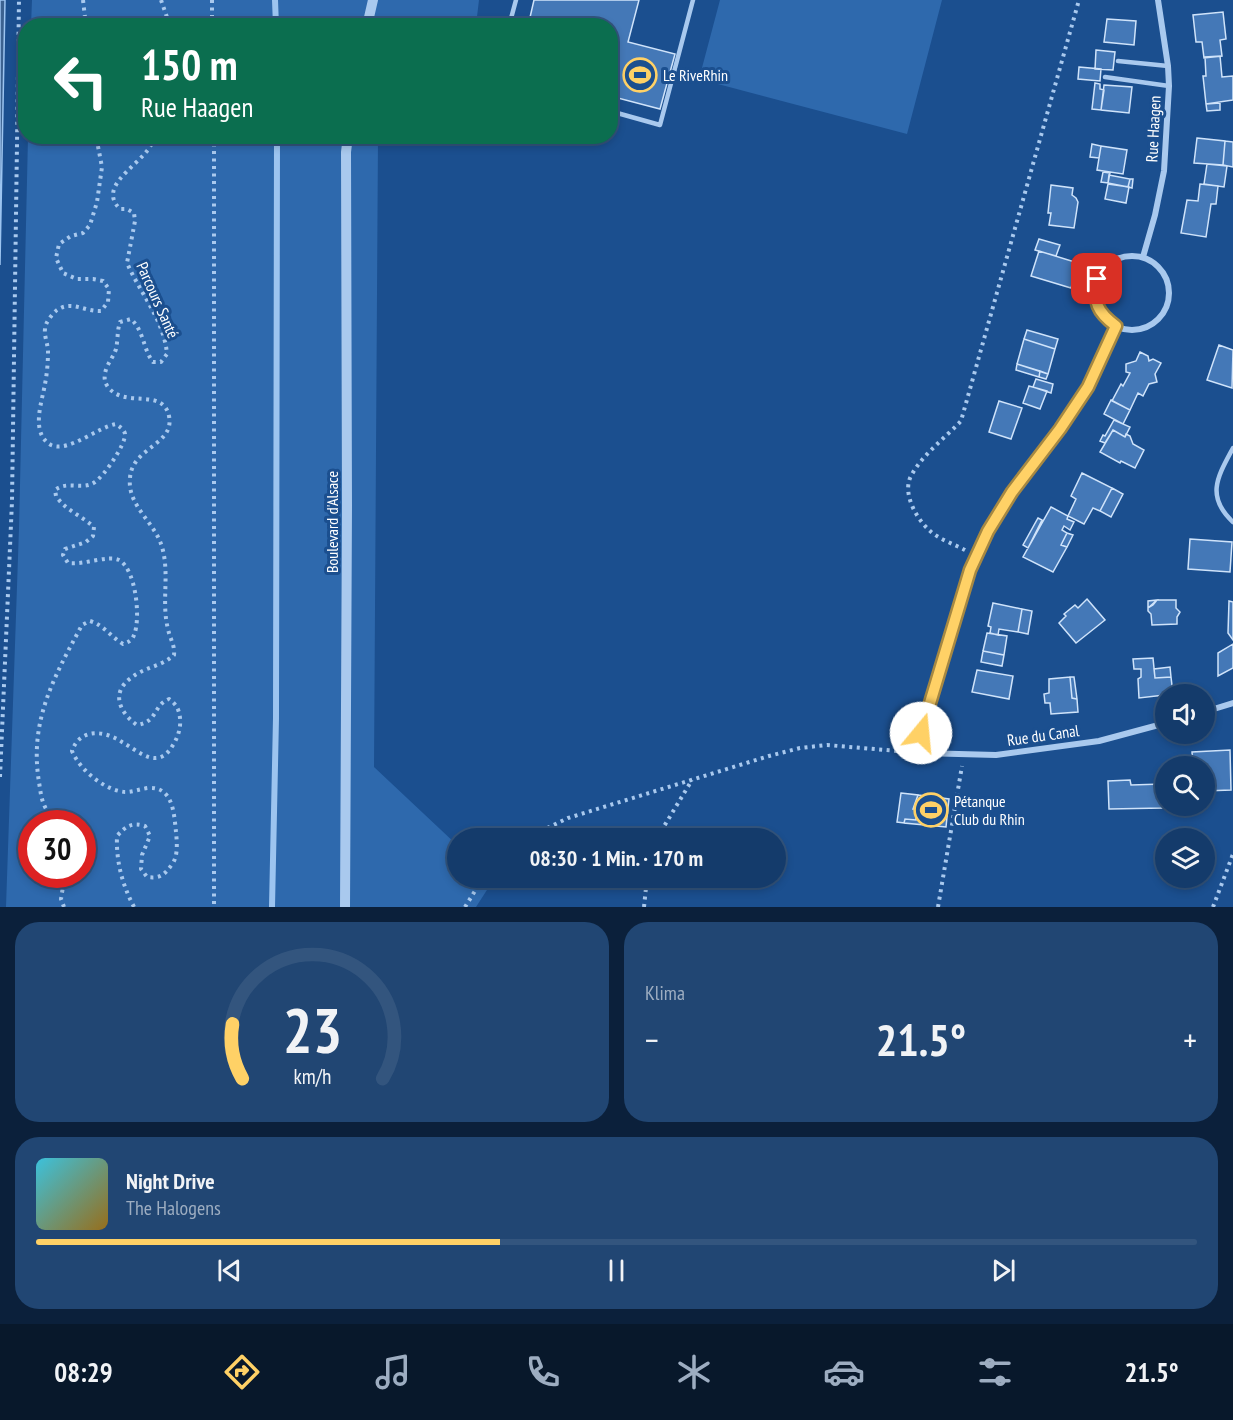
<!DOCTYPE html>
<html lang="de">
<meta charset="utf-8">
<style>
:root{--surface:#143b6b;--page:#214673;--text:#f1f3f6;--muted:#9dadc1;--line:#33557e;--accent:#ffd166}
body{margin:0;font-family:"PT Sans Narrow",sans-serif;background:var(--page);color:var(--text);height:100vh;display:flex;flex-direction:column;font-size:22px;white-space:nowrap}
*{box-sizing:border-box;margin:0}
p{font-size:20px;color:var(--muted)}
.icon{flex:none;width:33px;height:33px;fill:none;stroke:currentColor;stroke-width:2;stroke-linecap:round;stroke-linejoin:round}
.map{position:relative;height:907px;overflow:hidden}
.sheet{display:flex;flex-direction:column;gap:15px;padding:15px;background:#0b203b;flex:1}
.sheet>*{flex:none}
.guide{position:absolute;left:18px;top:18px;width:600px;height:126px;border-radius:24px;box-shadow:0 3px 9px #0003,0 0 0 2px var(--line);background:#0b6e4f;color:#fff;overflow:hidden}
.tools{position:absolute;left:1155px;top:684px;display:grid;gap:12px}
.tools a{display:grid;place-items:center;width:60px;height:60px;border-radius:50%;background:var(--surface);box-shadow:0 3px 9px #0003,0 0 0 2px var(--line);font-size:30px}
.speed{position:absolute;left:18px;top:810px;display:flex;gap:12px;font-size:30px;font-weight:700;text-align:center}
.speed>*{display:grid;place-content:center;width:78px;height:78px;border-radius:50%;background:var(--surface);box-shadow:0 3px 9px #0003,0 0 0 2px var(--line);line-height:1}
.speed .limit{border:9px solid #d22;background:#fff;color:#111}
.pin{position:absolute;display:grid;place-items:center;width:51px;height:51px;color:#fff;margin:-26px;border-radius:12px;box-shadow:0 3px 9px #0006}
.me{position:absolute;width:66px;margin:-33px;rotate:17deg;stroke-linejoin:round;filter:drop-shadow(0 0 4px #0008)}
.turn{display:flex;align-items:center;gap:21px;height:126px;padding:0 24px;font-size:27px}
.turn .icon{width:78px;height:78px;stroke-width:2.5}
.turn b{display:block;font-size:42px;line-height:51px}
.big{font-size:45px;font-weight:700;line-height:1.1}
.sheet .tile{flex:1;display:flex;flex-direction:column;justify-content:center;gap:9px;min-width:0;padding:0 21px;border-radius:24px;background:var(--page)}
.sheet .dial{align-items:center;gap:0}
.dial svg{height:156px;overflow:visible;fill:none;stroke:var(--line);stroke-width:7;stroke-linecap:round;text-anchor:middle}
.dial text{fill:var(--text);stroke:none}
.song{display:flex;align-items:center;gap:18px}
.cover{width:72px;height:72px;border-radius:9px;background:linear-gradient(135deg,hsl(190 70% 55%),hsl(40 70% 35%))}
.played{height:6px;border-radius:3px;background:linear-gradient(90deg,var(--accent) 40%,var(--line) 40%)}
.keys{display:flex;justify-content:space-around;direction:ltr}
.heat{display:flex;justify-content:space-between;align-items:center;font-size:33px;direction:ltr}
.sheet .tiles{flex:1;display:grid;gap:15px;grid-template-columns:1fr 1fr}
.tile:last-child{grid-column:span 2}
.trip{position:absolute;left:447px;top:828px;width:339px;height:60px;border-radius:30px;background:var(--surface);box-shadow:0 3px 9px #0003,0 0 0 2px var(--line);font-weight:700;line-height:60px;text-align:center}
.menu{display:flex;height:96px;justify-content:space-around;align-items:center;background:#08182b;color:var(--muted)}
.menu .icon{width:42px;height:42px}
.menu .active{color:var(--accent)}
.menu b{font-size:27px;color:var(--text)}
.map>svg:first-child{display:block}
.green{fill:#2e69ad;fill-rule:evenodd}
.water{fill:#3c6290;stroke:#9cc4f0;stroke-width:1.5}
.lines{fill:none;stroke-linecap:round;stroke-linejoin:round}
.stream{stroke:#9cc4f0;stroke-width:6}
.building{fill:#4478b7;stroke:#cfe3fa;stroke-width:1.5}
.path{stroke:#a9c9ee;stroke-width:4;stroke-dasharray:3 4.5;stroke-linecap:butt}
.service{stroke:#a9c9ee;stroke-width:4.5}
.minor{stroke:#a9c9ee;stroke-width:6}
.tertiary{stroke:#a9c9ee;stroke-width:10}
.route-casing{stroke:#a68842;stroke-width:15}
.route{stroke:#ffd166;stroke-width:10}
.labels{text-anchor:middle;stroke-width:6;stroke-linejoin:round;paint-order:stroke}
.poi-label{font-size:16px;fill:#fff;stroke:#1b4f8f;text-anchor:start}
.street-label{font-size:16px;fill:#fff;stroke:#1b4f8f}
</style>
<div class="map">
<svg width="1233" height="907" viewBox="0 0 1233 907">
<rect width="100%" height="100%" fill="#1b4f8f"/>
<!-- green -->
<path class="green" d="M32,0H479L476,25L31,26Z
M720,0H942L907,134L699,79Z
M28,137H378L374,767L457,845L458,878L494,879L476,907H6L19,528ZM32,824H82V874H32Z"/>
<!-- water -->
<path class="water" d="M0,0H5L0,265Z"/>
<g class="lines">
<!-- stream -->
<path class="stream" d="M275,0L276,26
M272,907L276,718L277,136"/>
</g>
<!-- building -->
<path class="building" d="M534,0H639L628,42L675,54L660,109L610,96V26H528Z
M1223,12L1226,39L1220,40L1222,56L1204,58L1202,42H1196L1193,15Z
M1107,19L1136,21L1134,45L1104,42Z
M1096,50L1115,52L1113,70L1095,69Z
M1220,56L1222,77L1233,76V100L1206,104L1203,76H1206L1205,57Z
M1079,67L1101,69L1100,81L1078,79Z
M1095,83L1100,84V89L1104,90L1101,110L1092,109Z
M1104,85L1132,87L1129,113L1101,110Z
M1220,103V110L1207,111L1206,104Z
M1197,138L1225,141L1223,165L1194,163Z
M1225,141L1233,142V167L1223,165Z
M1092,144L1101,146L1099,158L1090,157Z
M1101,146L1127,150L1123,174L1097,170Z
M1207,164L1227,166L1224,187L1204,184Z
M1103,172L1110,173L1108,183L1101,182Z
M1109,175L1130,179L1128,187L1108,183Z
M1130,179H1133L1132,188L1128,187Z
M1108,184L1129,187L1126,203L1105,199Z
M1200,184L1218,186L1216,204H1211L1206,237L1181,233L1187,200L1198,201Z
M1051,185L1073,188L1072,195L1076,198L1078,202L1074,228L1049,225L1051,213H1048Z
M1039,239L1060,245L1056,256L1035,250Z
M1039,251L1078,263L1071,288L1031,276Z
M1027,330L1058,339L1055,349L1024,339Z
M1024,339L1055,349L1048,374L1017,364Z
M1219,345L1233,350L1232,388L1207,380Z
M1140,352L1148,356L1149,361L1153,359L1161,363L1155,374L1157,382L1149,384L1143,396L1138,393L1130,410L1112,401L1121,384L1123,386L1130,373L1126,372V364L1136,361Z
M1017,364L1040,371L1039,377L1016,370Z
M1040,371L1048,374L1046,379L1039,377Z
M1036,379L1053,384L1051,393L1033,387Z
M1029,386L1047,391L1040,409L1023,403Z
M1111,400L1130,410L1123,424L1104,414Z
M999,401L1022,408L1011,439L989,432Z
M1114,420L1130,427L1125,437L1113,430L1105,443L1100,441L1103,435L1105,436Z
M1113,430L1125,437L1126,434L1130,436L1133,444L1144,450L1135,468L1121,461L1120,463L1100,452Z
M1082,473L1112,488L1100,511L1093,508L1084,524L1068,516L1076,499L1071,496Z
M1112,488L1123,494L1111,517L1100,511Z
M1051,507L1068,516L1067,519L1074,522L1070,530L1064,526L1062,530L1067,533L1061,545L1067,547L1053,572L1023,557Z
M1038,518L1042,520L1028,548L1023,545Z
M1067,533L1073,535L1067,547L1061,545Z
M1190,539L1232,542L1230,572L1188,569Z
M1087,599L1105,620L1076,643L1059,623L1066,616L1064,614L1075,605L1078,608Z
M1157,600H1176V608L1180,612L1177,617V624L1152,625L1151,614L1148,611V608Z
M1157,600L1153,605L1148,608V601Z
M1229,601L1233,602V640L1228,633Z
M993,603L1022,609L1018,632L999,629L998,635L990,633L991,627L988,626Z
M1022,609L1032,611L1028,634L1018,632Z
M987,633L1007,636L1004,655L983,651Z
M1233,644V668L1218,676V653Z
M983,651L1004,655L1002,666L981,662Z
M1153,658L1155,678L1171,677L1173,694L1139,698L1138,679L1141,677V669H1134L1133,659Z
M1170,667L1171,677L1155,678L1154,669Z
M977,670L1013,676L1009,699L972,692Z
M1070,677L1072,698L1077,699L1078,712L1051,714L1050,703H1045L1044,694L1049,693V679Z
M1070,677H1074L1077,699L1072,698Z
M1230,750L1231,790L1204,791V766H1193L1192,752Z
M1130,780L1131,785L1162,784L1163,808L1109,809L1108,781Z
M901,793L918,795L913,809H917L916,820L905,819L904,823L897,822Z
M918,795L949,799L947,817L916,814L917,809H913Z
M916,814L947,817L946,827L904,823L905,819L916,820Z"/>
<g class="lines">
<!-- path -->
<path class="path" d="M83,0L86,26
M161,0L170,26
M212,0V26
M120,26L126,19H131L139,26
M214,136V907
M965,550C954,544 938,539 929,530C916,518 902,493 911,476C922,455 945,438 961,421L1079,0
M0,777L12,501L19,0
M78,824C70,820 59,822 52,816C42,807 41,795 39,782C29,721 54,677 82,625L90,621C104,625 111,637 123,644C128,642 132,641 134,635C141,619 136,569 119,560C108,555 84,565 68,563L63,555L65,549L86,542L93,536L94,527C82,516 65,510 56,496L55,490C68,480 82,491 95,482C104,476 126,444 125,434C124,429 120,427 116,424C98,427 68,453 51,445C30,433 42,402 45,384C47,374 48,362 48,352C48,344 44,336 45,329C45,323 52,314 57,310C72,300 85,312 101,311L108,302L109,289L103,281L93,279H77L63,273L56,258L59,244L71,236L83,233L90,225L97,202L102,167L96,136
M82,827L87,837L82,844
M527,838L568,818L769,756L800,748L827,745L909,752
M657,838L692,780
M64,907L61,899L65,874
M134,907C122,884 116,861 117,836C126,826 132,822 145,826L150,836L142,855L141,869L147,877C161,879 165,874 173,863C178,855 177,842 176,832C174,813 173,786 148,788C140,789 133,792 125,792C104,790 80,770 72,751C80,728 104,730 122,742C140,752 158,771 173,745C178,737 181,728 180,718C179,709 176,704 169,699C153,705 158,722 137,725C120,713 110,693 131,678C144,667 161,667 174,655C175,645 170,639 168,629C161,602 170,574 162,547C155,522 127,506 130,478C132,447 175,445 169,416C163,387 125,409 108,387C105,383 104,379 105,374C106,365 113,358 116,349C118,340 117,331 120,322L131,319C144,331 143,349 153,362H161L167,354C164,320 140,293 127,263L135,221L134,213L127,209H120C93,183 153,160 154,136
M465,907L483,878
M644,907L647,878
M938,907L962,766
M1213,907L1233,854"/>
<!-- service -->
<path class="service" d="M509,26L516,0
M1118,61L1168,66
M1105,77L1169,86
M610,111L660,125L693,0
M1233,448C1218,476 1205,496 1233,522"/>
<!-- minor -->
<path class="minor" d="M1095 293a37 37 0 1 1 74 0a37 37 0 1 1-74 0Z
M1143,257L1155,215L1164,171L1169,86L1168,66L1158,0
M1116,326L1087,387L1060,429L1012,492L988,531L970,570L920,733L921,753L996,755L1099,741L1166,723
M1204,712L1233,703"/>
<!-- tertiary -->
<path class="tertiary" d="M367,26L373,0
M345,907L347,505L346,152L348,136"/>
</g>
<g class="lines">
<defs>
<path id="route" d="M921,733L970,570L988,531L1012,492L1060,429L1088,387L1116,326C1097,312 1093,302 1097,279"/>
</defs>
<!-- route casing -->
<use href="#route" class="route-casing"/>
<!-- route -->
<use href="#route" class="route"/>
</g>
<!-- icons -->
<defs>
<symbol id="stadium-ring" viewBox="-11 -11 22 22"><circle r="9.5" fill="#1b4f8f" stroke="#ffd166" stroke-width="1.5"/><path d="M0-5a6.5 5 0 1 0 0 10a6.5 5 0 1 0 0-10ZM-3.5-1.8h7v3.6h-7Z" fill="#ffd166"/></symbol>
</defs>
<g fill-rule="evenodd">
<use href="#stadium-ring" x="621" y="56" width="38" height="38"/>
<use href="#stadium-ring" x="912" y="791" width="38" height="38"/>
</g>
<g class="labels">
<!-- poi labels -->
<g class="poi-label">
<text x="663" y="81">Le RiveRhin</text>
<text x="954" y="807">Pétanque<tspan x="954" dy="18">Club du Rhin</tspan></text>
</g>
<!-- street labels -->
<g class="street-label">
<text transform="translate(1153 129) rotate(-87)" y="6">Rue Haagen</text>
<text transform="translate(158 300) rotate(66)" y="6">Parcours Santé</text>
<text transform="translate(332 522) rotate(-90)" y="6">Boulevard d'Alsace</text>
<text transform="translate(1043 735) rotate(-8)" y="6">Rue du Canal</text>
</g>
</g>
</svg>
<div class="tools">
<a><svg class="icon" aria-label="sound" viewBox="0 0 24 24"><path d="M4 9h4l5-4v14l-5-4H4zM17 9q2 3 0 6"/></svg></a>
<a><svg class="icon" aria-label="search" viewBox="0 0 24 24"><circle cx="10" cy="10" r="6"/><path d="M15 15l6 6"/></svg></a>
<a><svg class="icon" aria-label="layers" viewBox="0 0 24 24"><path d="M12 4l9 5-9 5-9-5zM3 14l9 5 9-5"/></svg></a>
</div>
<div class="speed"><div class="limit">30</div></div>
<div class="pin" style="left:1097px;top:279px;background:#d93025"><svg class="icon" aria-label="arrive" viewBox="0 0 24 24"><path d="M6 21V4h12l-3 4 3 4H6"/></svg></div>
<svg class="me" style="left:921px;top:733px" viewBox="-20 -20 40 40"><circle r="19" fill="#fff"/><path d="M0-13L10 11 0 6-10 11z" fill="#ffd166"/></svg>
<div class="trip">08:30 · 1 Min. · 170 m</div>
<div class="guide">
<div class="turn"><svg class="icon" aria-label="left" viewBox="0 0 24 24"><path d="M17 20v-9H6M10 6l-5 5 5 5"/></svg><div><b>150 m</b>Rue Haagen</div></div>
</div>
</div>
<section class="sheet">
<div class="tiles">
<div class="tile dial"><svg viewBox="0 0 100 80">
<path d="M14 69A42 42 0 1 1 86 69"/>
<path d="M14 69A42 42 0 0 1 9 41" stroke="#ffd166"/>
<text x="50" y="56" font-size="32" font-weight="700">23</text>
<text x="50" y="72" font-size="11">km/h</text>
</svg></div>
<div class="tile"><p>Klima</p>
<div class="heat"><a>−</a><b class="big">21.5°</b><a>+</a></div>
</div>
<div class="tile">
<div class="song"><i class="cover"></i><div><b>Night Drive</b><p>The Halogens</p></div></div>
<div class="played"></div>
<div class="keys"><svg class="icon" aria-label="previous" viewBox="0 0 24 24"><path d="M18 5L8 12l10 7zM5 5v14"/></svg><svg class="icon" aria-label="pause" viewBox="0 0 24 24"><path d="M8 5v14M16 5v14"/></svg><svg class="icon" aria-label="next" viewBox="0 0 24 24"><path d="M6 5l10 7-10 7zM19 5v14"/></svg></div>
</div>
</div>
</section>
<nav class="menu">
<b>08:29</b>
<svg class="icon active" aria-label="directions" viewBox="0 0 24 24"><path d="M12 3l9 9-9 9-9-9zM9 14v-3h6M13 9l2 2-2 2"/></svg>
<svg class="icon" aria-label="music" viewBox="0 0 24 24"><path d="M9 18V5l10-2v13"/><circle cx="6" cy="18" r="3"/><circle cx="16" cy="16" r="3"/></svg>
<svg class="icon" aria-label="phone" viewBox="0 0 24 24"><path d="M5 4h4l2 5-3 2q2 4 5 5l2-3 5 2v4C11 20 4 13 5 4z"/></svg>
<svg class="icon" aria-label="climate" viewBox="0 0 24 24"><path d="M12 3v18M4 7l16 10M4 17L20 7"/></svg>
<svg class="icon" aria-label="car" viewBox="0 0 24 24"><path d="M5 17H2v-5l4-1 3-4h7l3 4 3 1v5h-3M9 17h6M6 11h13"/><circle cx="7" cy="17" r="2"/><circle cx="17" cy="17" r="2"/></svg>
<svg class="icon" aria-label="filters" viewBox="0 0 24 24"><path d="M4 7h16M4 17h16"/><circle cx="9" cy="7" r="2"/><circle cx="15" cy="17" r="2"/></svg>
<b>21.5°</b>
</nav>
